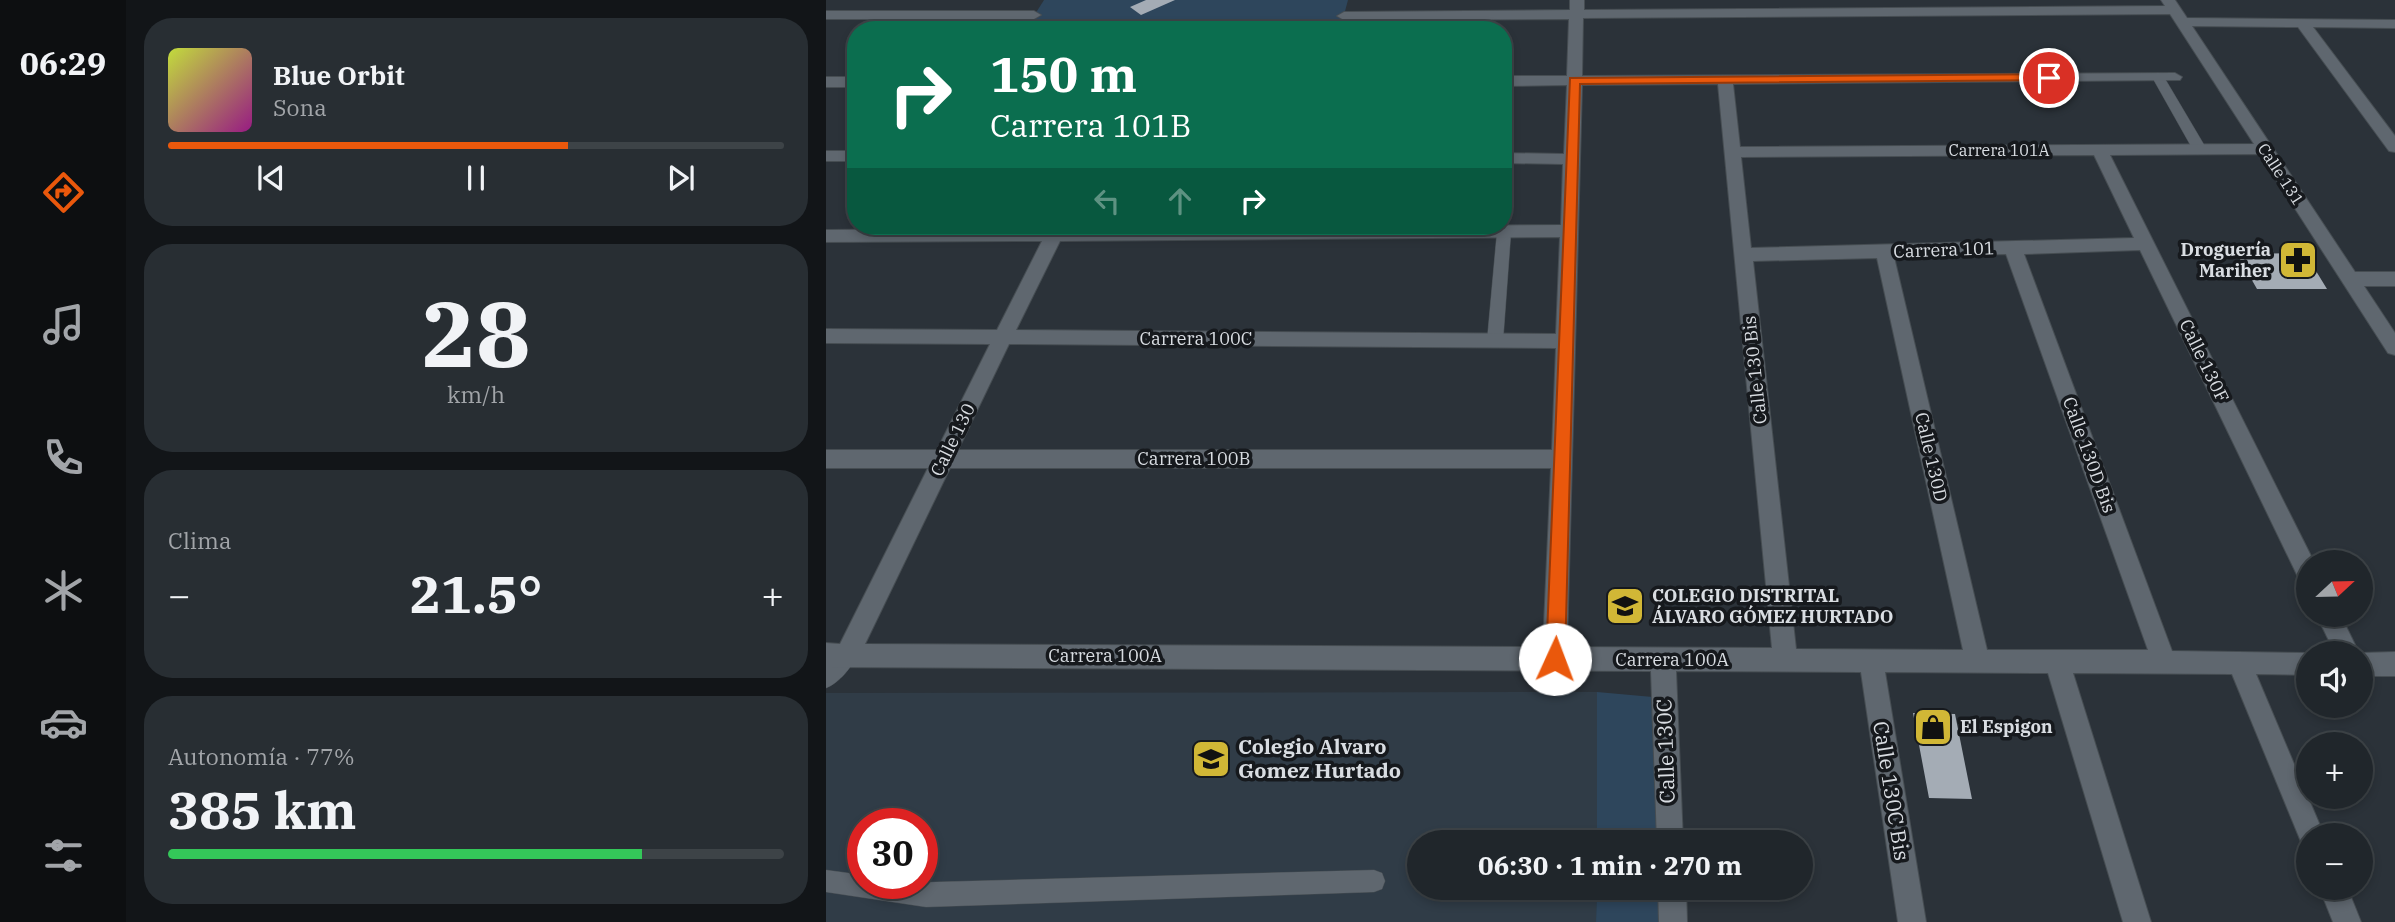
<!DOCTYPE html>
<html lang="es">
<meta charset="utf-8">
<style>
:root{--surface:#20262b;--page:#282e33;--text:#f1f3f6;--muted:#a2a5a9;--line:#3d4347;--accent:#ea580c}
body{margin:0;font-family:"IBM Plex Serif",serif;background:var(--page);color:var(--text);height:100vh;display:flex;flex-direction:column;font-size:26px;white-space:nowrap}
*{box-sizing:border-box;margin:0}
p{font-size:23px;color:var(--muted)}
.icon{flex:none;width:38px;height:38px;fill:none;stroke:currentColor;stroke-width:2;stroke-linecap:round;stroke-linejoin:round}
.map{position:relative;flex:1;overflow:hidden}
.drawer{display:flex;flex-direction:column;gap:18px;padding:18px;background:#121518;width:700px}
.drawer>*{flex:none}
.guide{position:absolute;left:21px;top:21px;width:665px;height:214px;border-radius:28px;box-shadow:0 4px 10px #0003,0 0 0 2px var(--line);background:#0b6e4f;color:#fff;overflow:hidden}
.needle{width:46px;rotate:68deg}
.fabs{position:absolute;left:1470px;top:550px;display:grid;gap:14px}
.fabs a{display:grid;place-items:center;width:77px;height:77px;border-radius:50%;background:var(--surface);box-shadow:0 4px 10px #0003,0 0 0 2px var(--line);font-size:35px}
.speed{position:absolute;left:21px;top:808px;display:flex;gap:14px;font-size:35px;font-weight:700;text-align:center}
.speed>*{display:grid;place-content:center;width:91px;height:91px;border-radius:50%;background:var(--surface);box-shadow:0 4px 10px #0003,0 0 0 2px var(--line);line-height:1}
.speed .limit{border:10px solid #d22;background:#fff;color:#111}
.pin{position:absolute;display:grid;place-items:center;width:60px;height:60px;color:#fff;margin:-30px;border:4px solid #fff;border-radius:50%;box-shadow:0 2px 7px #0007}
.me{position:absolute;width:77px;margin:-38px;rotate:2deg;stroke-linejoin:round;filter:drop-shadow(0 0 5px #0008)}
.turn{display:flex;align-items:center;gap:24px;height:147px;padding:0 28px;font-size:32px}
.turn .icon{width:91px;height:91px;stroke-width:2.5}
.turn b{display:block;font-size:49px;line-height:60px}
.lanes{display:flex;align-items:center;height:66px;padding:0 28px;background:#0003;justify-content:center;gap:35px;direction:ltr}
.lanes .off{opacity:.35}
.big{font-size:52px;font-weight:700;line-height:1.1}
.drawer .tile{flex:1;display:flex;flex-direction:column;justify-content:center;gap:10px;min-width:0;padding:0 24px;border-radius:28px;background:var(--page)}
.drawer .dial{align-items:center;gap:0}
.dial b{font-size:91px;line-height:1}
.song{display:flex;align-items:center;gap:21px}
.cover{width:84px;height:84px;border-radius:10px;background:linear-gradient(135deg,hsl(70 70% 55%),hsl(310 70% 35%))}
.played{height:7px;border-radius:4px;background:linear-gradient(90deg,var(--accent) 65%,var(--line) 65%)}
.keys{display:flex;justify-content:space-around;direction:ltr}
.heat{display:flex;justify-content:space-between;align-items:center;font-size:38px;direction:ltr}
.charge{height:10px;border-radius:5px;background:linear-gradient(90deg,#34c759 77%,var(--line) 0)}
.trip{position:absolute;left:581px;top:830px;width:406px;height:70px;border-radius:35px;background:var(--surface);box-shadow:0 4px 10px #0003,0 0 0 2px var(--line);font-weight:700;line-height:70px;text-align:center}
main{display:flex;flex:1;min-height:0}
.tabs{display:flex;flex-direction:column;width:126px;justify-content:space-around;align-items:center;background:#0d0f11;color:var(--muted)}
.tabs .icon{width:49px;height:49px}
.tabs .current{color:var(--accent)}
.tabs b{font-size:32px;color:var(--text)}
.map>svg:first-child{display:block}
.built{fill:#303c47;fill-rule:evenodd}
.green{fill:#2e465c}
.building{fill:#a4acb5}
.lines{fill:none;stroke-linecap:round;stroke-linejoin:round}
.lane-casing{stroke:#464d52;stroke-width:1}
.street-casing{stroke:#464d52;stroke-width:2}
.lane{fill:#5f676f;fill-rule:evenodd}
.street{fill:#5f676f;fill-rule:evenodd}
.route{fill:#ea580c;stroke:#983908;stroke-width:2}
.labels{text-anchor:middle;stroke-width:7;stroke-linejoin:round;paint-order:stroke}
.far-street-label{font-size:16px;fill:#d9dde2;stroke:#16191d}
.street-label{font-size:18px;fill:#d9dde2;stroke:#16191d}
.poi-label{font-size:18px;font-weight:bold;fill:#d9dde2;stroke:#16191d;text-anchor:start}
.near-poi-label{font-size:21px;font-weight:bold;fill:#d9dde2;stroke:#16191d;text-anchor:start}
.near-street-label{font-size:21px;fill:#d9dde2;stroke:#16191d}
</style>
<main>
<nav class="tabs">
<b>06:29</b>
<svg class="icon current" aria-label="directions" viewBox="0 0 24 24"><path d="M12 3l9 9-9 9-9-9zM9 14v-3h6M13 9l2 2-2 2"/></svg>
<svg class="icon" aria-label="music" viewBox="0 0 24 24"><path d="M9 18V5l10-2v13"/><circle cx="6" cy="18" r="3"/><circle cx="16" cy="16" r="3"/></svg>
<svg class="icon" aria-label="phone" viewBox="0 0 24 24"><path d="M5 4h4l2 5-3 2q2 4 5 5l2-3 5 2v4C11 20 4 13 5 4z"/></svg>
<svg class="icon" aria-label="climate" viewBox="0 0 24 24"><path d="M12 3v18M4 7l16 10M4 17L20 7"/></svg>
<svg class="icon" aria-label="car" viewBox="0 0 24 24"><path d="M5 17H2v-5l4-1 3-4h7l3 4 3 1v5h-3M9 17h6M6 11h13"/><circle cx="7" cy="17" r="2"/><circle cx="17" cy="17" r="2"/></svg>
<svg class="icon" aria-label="filters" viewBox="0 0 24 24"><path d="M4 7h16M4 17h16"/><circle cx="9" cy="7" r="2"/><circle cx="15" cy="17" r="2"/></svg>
</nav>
<section class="drawer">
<div class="tile">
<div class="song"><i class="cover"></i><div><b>Blue Orbit</b><p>Sona</p></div></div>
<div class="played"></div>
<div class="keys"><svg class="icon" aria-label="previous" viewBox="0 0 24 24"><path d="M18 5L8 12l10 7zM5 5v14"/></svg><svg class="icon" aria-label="pause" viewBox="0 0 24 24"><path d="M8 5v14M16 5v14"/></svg><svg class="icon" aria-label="next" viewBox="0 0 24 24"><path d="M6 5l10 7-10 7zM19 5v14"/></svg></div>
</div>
<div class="tile dial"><b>28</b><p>km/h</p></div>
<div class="tile"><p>Clima</p>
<div class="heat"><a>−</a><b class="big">21.5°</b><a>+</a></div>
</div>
<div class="tile"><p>Autonomía · 77%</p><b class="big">385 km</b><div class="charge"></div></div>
</section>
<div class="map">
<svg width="1569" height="922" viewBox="0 0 1569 922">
<rect width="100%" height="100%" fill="#2b3239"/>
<!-- built -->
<path class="built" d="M771,692V842H593V887H771L770,922H0V693ZM37,824H96V884H37Z"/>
<!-- green -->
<path class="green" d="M218,0H522L514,30H199Z
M771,692L838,698L844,842H771Z
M771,887H846L847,922H770Z"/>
<!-- building -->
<path class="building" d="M320,0H349L315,15L304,7Z
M1479,253L1501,289H1431L1411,254Z
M1087,713L1129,714L1146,799L1103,798Z"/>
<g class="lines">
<defs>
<path id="lane" d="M1332,73L1338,77L1380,148L1378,151L1373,152L1366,148L1326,77Z
M678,227L685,232L677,341L669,347L661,341L671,232Z
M21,645L28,648L31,655C26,667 13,683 0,688V663L14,648Z
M0,870L37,875V884L548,870L556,873L559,881L556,889L548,892L100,907L0,892Z"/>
<path id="street" d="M744,0H758V10L1339,6L1335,0H1349L1361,18L1569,20V28L1487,27L1569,136V152L1563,151L1472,27L1366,26L1529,272H1569V286H1538L1569,333V355L1562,353L1434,154L1284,155L1488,562H1482V584L1474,581L1314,250L1198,254L1346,651L1486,653H1482V675L1430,674L1498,835H1482V847L1476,844L1406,674L1247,673L1325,922H1297L1222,673L1059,672L1100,922H1072L1035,672L850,671L857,842H831L825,671L0,667V643L14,644L102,468H0V450H111L164,344L0,343V329L171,330L216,241L0,242V230L222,228L223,226H241L240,228L735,225L737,164L677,163V153L738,154L741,85L677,86V76H741L743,19L518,20L511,16L518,12L744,10ZM1344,14L1428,144L914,147L907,84L1354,80L1356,77L1349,73L756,76L757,18ZM892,84L946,648L741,647L756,85ZM1268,155L1308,238L925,248L915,157ZM734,237L730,334L190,330L234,241ZM1180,254L1322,650H1161L1068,257ZM1051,258L1137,650L970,649L927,261ZM183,344L730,348L726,450H132ZM124,468H725L717,647L39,644Z
M0,11H208L215,15L208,19H0Z
M0,77H30V87H0Z
M0,151H30V161H0Z
M1490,614H1514L1533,653H1509Z
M1569,652V676H1535L1534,653Z
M832,887H860L861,922H833Z
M1493,887H1521L1535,922H1507Z"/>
</defs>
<!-- lane casing -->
<use href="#lane" class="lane-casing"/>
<!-- street casing -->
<use href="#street" class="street-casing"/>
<!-- lane -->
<use href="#lane" class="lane"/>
<!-- street -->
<use href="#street" class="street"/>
</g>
<!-- route -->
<path class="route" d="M1223,74L1229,78L1227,80L754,84L739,659L736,665L729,667L723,665L720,659L744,78Z"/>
<!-- icons -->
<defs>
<symbol id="pharmacy-square" viewBox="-11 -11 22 22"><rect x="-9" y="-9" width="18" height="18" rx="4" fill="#d1b736" stroke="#16191d"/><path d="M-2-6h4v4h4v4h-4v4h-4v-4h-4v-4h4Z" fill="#111"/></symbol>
<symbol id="school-square" viewBox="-11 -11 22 22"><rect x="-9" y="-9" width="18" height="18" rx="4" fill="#d1b736" stroke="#16191d"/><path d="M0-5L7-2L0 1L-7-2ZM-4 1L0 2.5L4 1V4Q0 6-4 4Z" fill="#111"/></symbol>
<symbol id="shop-square" viewBox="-11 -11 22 22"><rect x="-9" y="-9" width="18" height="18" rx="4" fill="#d1b736" stroke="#16191d"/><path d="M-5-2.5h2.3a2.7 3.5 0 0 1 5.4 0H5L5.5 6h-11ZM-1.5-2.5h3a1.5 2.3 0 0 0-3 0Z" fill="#111"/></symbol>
</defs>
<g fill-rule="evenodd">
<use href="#pharmacy-square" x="1450" y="238" width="44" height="44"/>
<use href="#school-square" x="777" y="584" width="44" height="44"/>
<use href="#shop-square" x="1085" y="705" width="44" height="44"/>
<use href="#school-square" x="363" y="737" width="44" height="44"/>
</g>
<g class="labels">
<!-- far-street labels -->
<g class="far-street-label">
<text x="1173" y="156">Carrera 101A</text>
<text transform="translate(1455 174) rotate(57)" y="6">Calle 131</text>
</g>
<!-- street labels -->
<g class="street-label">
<text transform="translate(1118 250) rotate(-2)" y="6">Carrera 101</text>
<text x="370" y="345">Carrera 100C</text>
<text transform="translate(1378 361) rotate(64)" y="6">Calle 130F</text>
<text transform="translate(929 370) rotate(-96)" y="6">Calle 130 Bis</text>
<text transform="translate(127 440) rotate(-64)" y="6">Calle 130</text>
<text transform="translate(1263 455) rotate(70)" y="6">Calle 130D Bis</text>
<text transform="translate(1105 457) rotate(77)" y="6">Calle 130D</text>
<text x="368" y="465">Carrera 100B</text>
<text x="279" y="662">Carrera 100A</text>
<text x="846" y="666">Carrera 100A</text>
</g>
<!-- poi labels -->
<g class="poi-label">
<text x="1445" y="256" text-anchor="end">Droguería<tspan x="1445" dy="21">Mariher</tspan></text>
<text x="826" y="602">COLEGIO DISTRITAL<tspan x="826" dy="21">ÁLVARO GÓMEZ HURTADO</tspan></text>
<text x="1134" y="733">El Espigon</text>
</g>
<!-- near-poi labels -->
<g class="near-poi-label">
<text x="412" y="754">Colegio Alvaro<tspan x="412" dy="24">Gomez Hurtado</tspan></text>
</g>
<!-- near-street labels -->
<g class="near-street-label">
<text transform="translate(840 751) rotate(-92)" y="7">Calle 130C</text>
<text transform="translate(1065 791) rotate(81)" y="7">Calle 130C Bis</text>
</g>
</g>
</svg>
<div class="fabs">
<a><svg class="needle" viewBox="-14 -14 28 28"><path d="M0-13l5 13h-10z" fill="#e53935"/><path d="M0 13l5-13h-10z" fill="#a2a5a9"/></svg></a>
<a><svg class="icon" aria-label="sound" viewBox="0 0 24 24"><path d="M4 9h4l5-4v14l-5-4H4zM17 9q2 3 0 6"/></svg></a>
<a>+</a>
<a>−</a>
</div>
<div class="speed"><div class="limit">30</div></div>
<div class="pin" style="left:1223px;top:78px;background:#d93025"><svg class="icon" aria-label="arrive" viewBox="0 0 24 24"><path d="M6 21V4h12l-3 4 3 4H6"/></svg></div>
<svg class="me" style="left:729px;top:659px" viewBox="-20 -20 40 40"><circle r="19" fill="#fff"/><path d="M0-13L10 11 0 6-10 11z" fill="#ea580c"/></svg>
<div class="trip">06:30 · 1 min · 270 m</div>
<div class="guide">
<div class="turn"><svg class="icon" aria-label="right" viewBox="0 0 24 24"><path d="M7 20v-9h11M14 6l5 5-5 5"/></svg><div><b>150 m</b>Carrera 101B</div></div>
<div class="lanes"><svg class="icon off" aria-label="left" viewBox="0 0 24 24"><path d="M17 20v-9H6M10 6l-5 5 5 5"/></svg><svg class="icon off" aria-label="ahead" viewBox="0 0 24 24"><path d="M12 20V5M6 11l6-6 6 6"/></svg><svg class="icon" aria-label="right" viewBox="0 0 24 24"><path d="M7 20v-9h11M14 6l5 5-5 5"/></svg></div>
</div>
</div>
</main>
